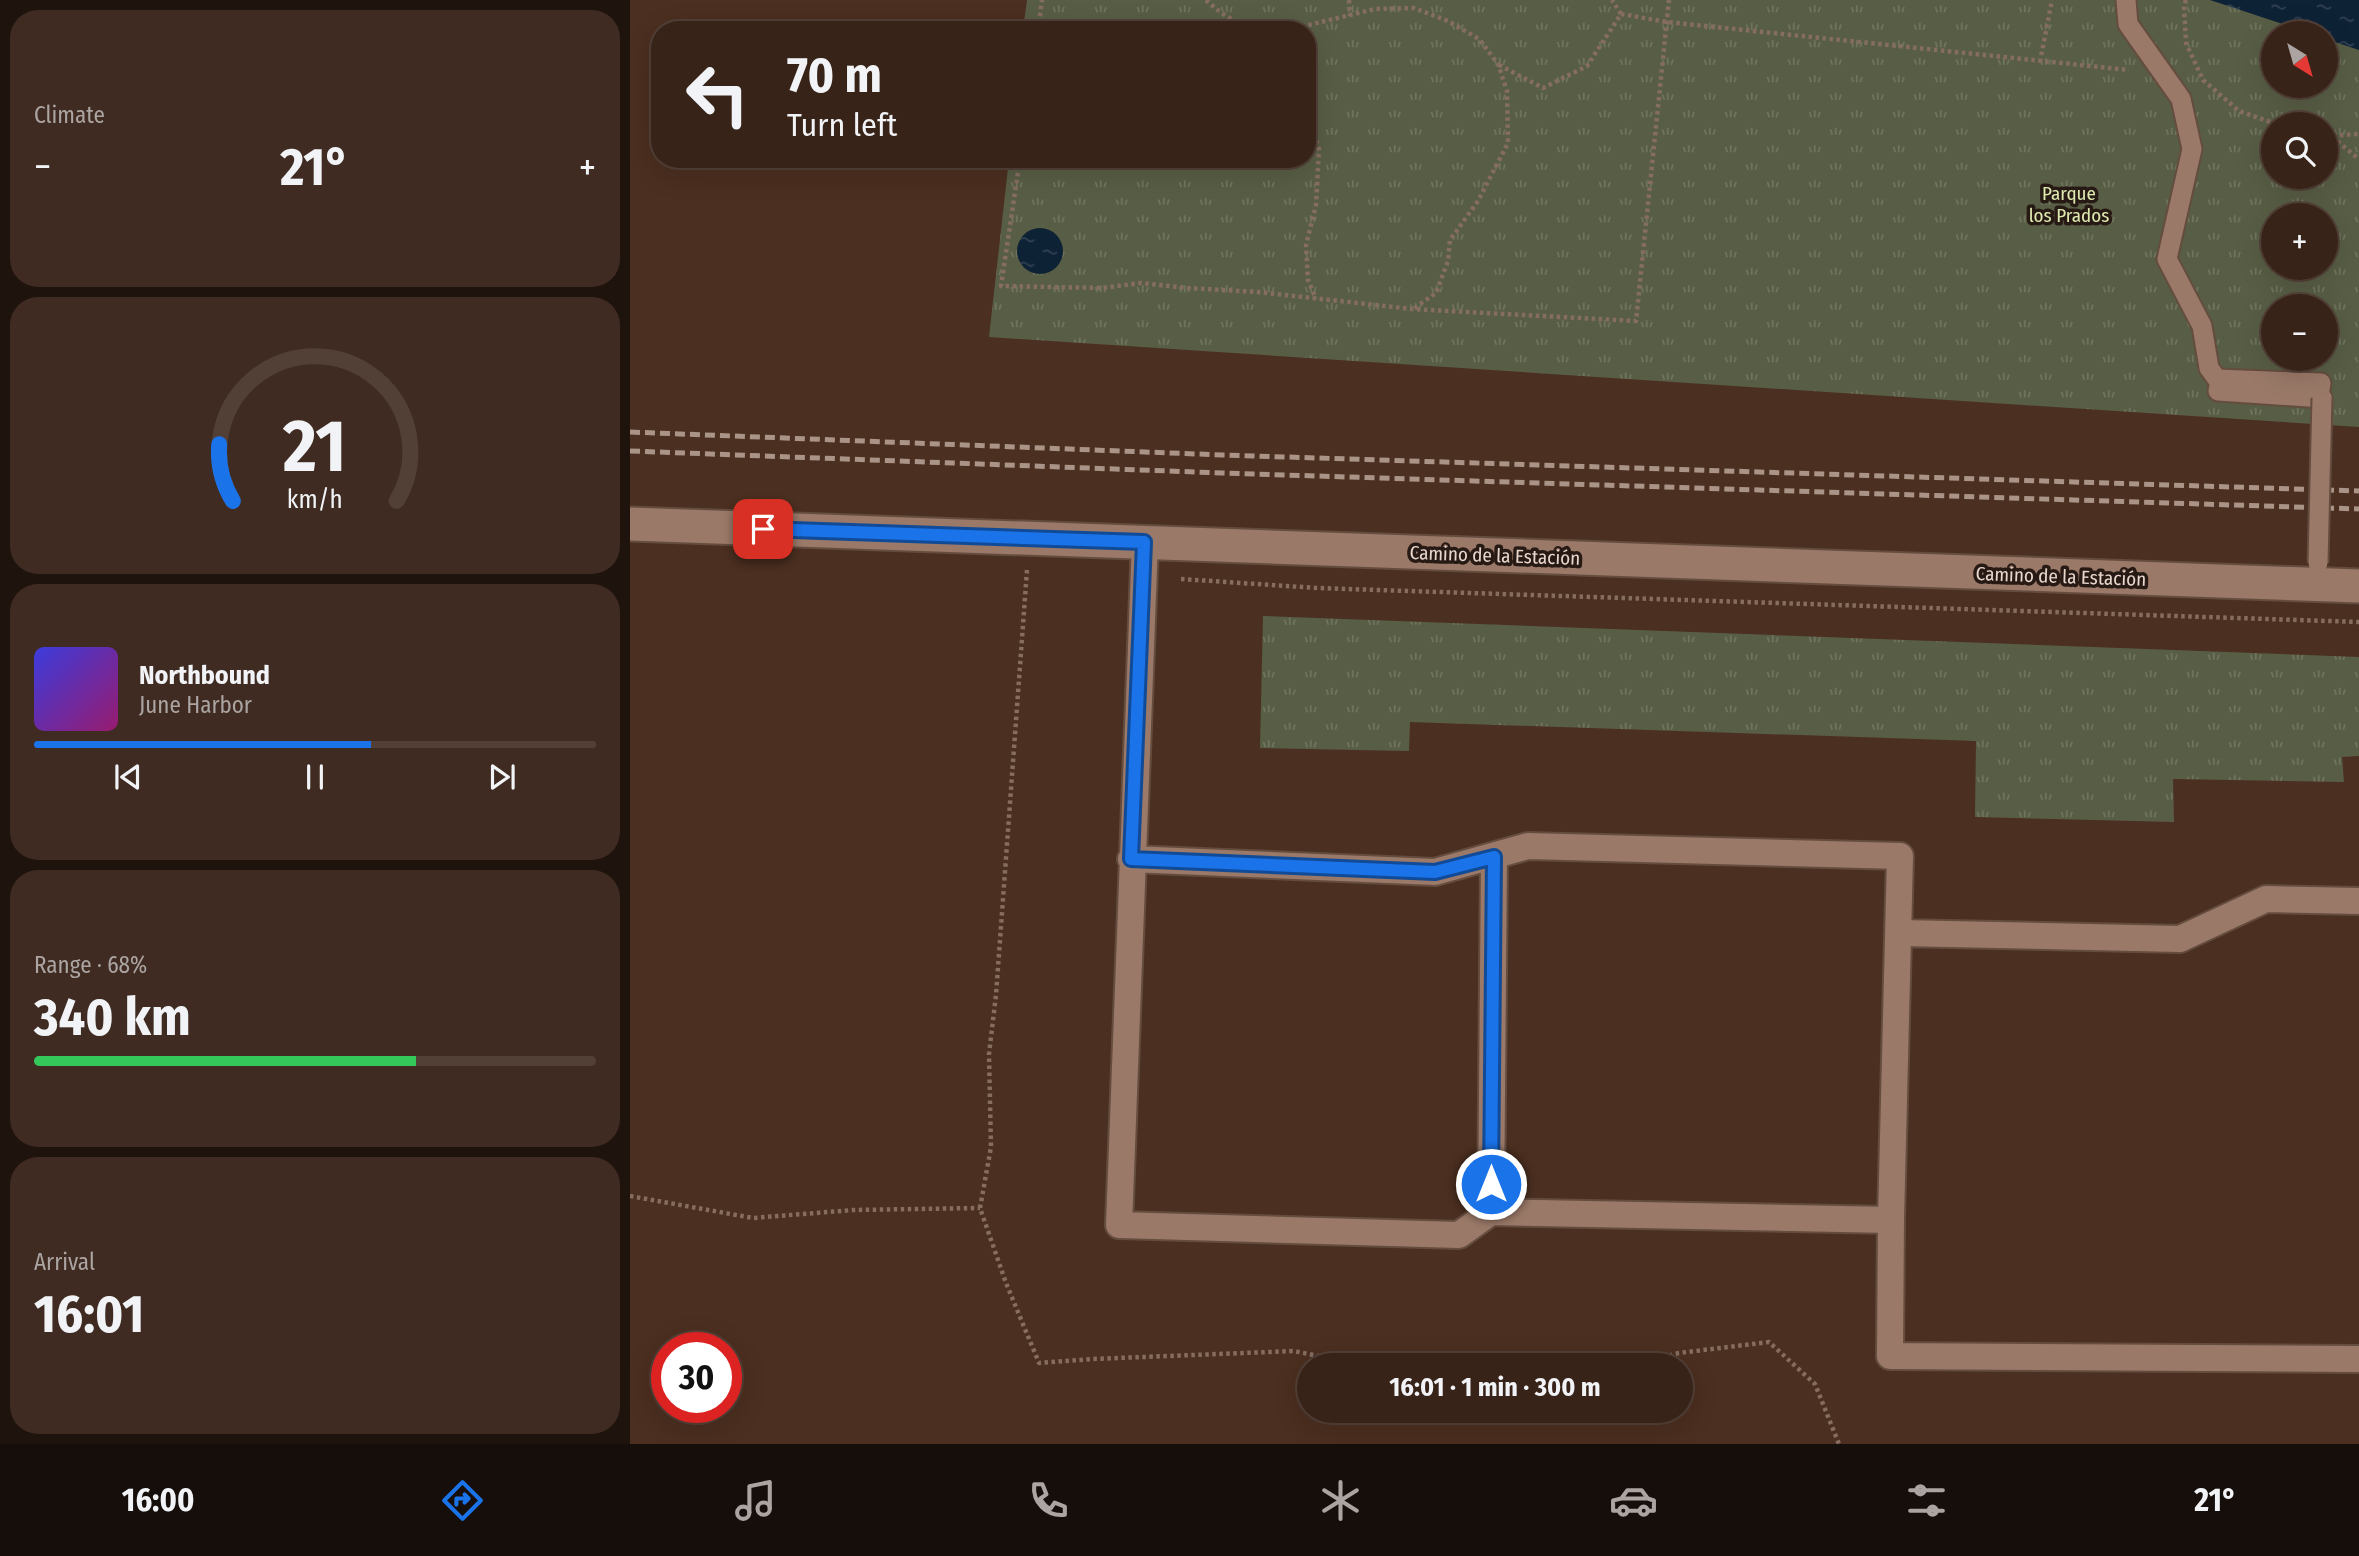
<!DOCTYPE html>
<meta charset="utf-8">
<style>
:root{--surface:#382318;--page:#3f2b21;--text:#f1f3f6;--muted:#aba4a2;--line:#524037;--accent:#1a73e8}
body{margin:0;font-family:"Fira Sans Condensed",sans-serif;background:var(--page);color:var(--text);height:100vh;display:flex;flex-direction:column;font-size:26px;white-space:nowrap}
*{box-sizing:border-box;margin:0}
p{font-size:23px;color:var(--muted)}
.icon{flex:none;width:38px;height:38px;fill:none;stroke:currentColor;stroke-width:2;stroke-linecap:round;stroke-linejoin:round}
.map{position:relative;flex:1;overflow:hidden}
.sheet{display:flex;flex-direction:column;gap:10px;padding:10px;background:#1f130d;width:630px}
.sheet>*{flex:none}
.banner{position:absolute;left:21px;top:21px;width:665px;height:147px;border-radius:28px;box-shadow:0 7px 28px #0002,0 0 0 2px var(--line);background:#382318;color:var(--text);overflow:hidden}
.needle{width:46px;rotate:143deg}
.buttons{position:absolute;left:1631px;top:21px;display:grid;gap:14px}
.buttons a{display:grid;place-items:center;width:77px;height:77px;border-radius:50%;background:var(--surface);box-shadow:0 7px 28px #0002,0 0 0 2px var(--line);font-size:35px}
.speed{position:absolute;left:21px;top:1332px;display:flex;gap:14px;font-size:35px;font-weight:700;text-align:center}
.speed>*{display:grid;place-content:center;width:91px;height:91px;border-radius:50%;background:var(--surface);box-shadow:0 7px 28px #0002,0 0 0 2px var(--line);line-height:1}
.speed .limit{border:10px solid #d22;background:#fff;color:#111}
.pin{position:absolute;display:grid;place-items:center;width:60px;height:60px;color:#fff;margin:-30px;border-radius:14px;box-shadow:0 4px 10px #0006}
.me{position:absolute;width:77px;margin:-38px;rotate:0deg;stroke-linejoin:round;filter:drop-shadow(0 0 5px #0008)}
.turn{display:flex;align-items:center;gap:24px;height:147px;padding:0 21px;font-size:32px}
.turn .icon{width:91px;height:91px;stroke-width:2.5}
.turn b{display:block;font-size:49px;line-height:60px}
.big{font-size:52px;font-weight:700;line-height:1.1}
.sheet .card{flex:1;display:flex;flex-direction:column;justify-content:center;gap:10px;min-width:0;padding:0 24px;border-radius:28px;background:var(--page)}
.sheet .dial{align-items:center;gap:0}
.dial svg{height:182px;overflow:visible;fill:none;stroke:var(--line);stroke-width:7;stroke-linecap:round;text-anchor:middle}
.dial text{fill:var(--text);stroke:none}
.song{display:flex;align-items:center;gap:21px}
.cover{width:84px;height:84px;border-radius:10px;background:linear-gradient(135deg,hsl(240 70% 55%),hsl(320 70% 35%))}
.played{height:7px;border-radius:4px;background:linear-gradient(90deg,var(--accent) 60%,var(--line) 60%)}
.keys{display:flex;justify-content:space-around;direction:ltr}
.heat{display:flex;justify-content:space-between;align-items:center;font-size:38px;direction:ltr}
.charge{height:10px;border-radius:5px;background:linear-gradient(90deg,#34c759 68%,var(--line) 0)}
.trip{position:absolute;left:667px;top:1353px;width:396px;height:70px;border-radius:35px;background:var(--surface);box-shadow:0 7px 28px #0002,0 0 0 2px var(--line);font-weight:700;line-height:70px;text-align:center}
.menu{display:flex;height:112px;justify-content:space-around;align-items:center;background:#160e0a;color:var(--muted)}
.menu .icon{width:49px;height:49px}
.menu .active{color:var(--accent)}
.menu b{font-size:32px;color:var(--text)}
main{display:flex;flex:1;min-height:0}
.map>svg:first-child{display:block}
.park{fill:url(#park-tufts);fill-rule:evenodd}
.water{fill:url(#water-ripples)}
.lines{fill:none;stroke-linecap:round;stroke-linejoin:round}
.pedestrian-casing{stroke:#644c3e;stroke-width:23}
.minor-casing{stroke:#644c3e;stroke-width:30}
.tertiary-casing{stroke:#644c3e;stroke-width:37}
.path{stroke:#856d60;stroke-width:4.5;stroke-dasharray:3.5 3.5;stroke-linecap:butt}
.pedestrian{stroke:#9a7968;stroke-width:19}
.minor{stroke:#9a7968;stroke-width:26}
.tertiary{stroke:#9a7968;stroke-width:33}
.rail{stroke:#aa9488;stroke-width:5;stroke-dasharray:10 5;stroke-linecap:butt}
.pedestrian-bridge-casing{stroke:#644c3e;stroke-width:23;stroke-linecap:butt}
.pedestrian-bridge{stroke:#9a7968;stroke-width:19}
.route-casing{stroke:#114b97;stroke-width:18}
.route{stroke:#1a73e8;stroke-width:12}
.labels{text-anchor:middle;stroke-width:7;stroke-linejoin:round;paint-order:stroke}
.park-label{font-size:19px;fill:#deeab0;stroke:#271a14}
.street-label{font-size:19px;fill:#e9d7cd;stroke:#271a14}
</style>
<main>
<section class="sheet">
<div class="card"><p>Climate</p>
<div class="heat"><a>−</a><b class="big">21°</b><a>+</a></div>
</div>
<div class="card dial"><svg viewBox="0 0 100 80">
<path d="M14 69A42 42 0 1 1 86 69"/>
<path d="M14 69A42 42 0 0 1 8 44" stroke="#1a73e8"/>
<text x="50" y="56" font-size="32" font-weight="700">21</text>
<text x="50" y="72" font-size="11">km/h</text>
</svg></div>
<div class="card">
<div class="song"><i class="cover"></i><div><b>Northbound</b><p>June Harbor</p></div></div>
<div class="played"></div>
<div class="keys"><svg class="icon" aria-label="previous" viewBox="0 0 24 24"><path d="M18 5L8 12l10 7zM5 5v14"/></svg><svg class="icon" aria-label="pause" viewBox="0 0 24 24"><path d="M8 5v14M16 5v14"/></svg><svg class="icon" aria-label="next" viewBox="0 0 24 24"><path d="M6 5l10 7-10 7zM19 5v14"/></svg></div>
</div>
<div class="card"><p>Range · 68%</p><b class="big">340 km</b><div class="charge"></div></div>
<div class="card"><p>Arrival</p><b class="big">16:01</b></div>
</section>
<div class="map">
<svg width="1729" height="1444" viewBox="0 0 1729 1444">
<defs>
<pattern id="park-tufts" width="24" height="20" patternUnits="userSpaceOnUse" patternTransform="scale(1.75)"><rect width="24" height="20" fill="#585d45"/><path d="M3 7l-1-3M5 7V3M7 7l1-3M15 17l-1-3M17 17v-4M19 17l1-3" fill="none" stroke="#70745f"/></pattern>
<pattern id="water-ripples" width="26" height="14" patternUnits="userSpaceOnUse" patternTransform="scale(1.75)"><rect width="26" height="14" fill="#0e2236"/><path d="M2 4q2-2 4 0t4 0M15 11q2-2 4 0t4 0" fill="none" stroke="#314152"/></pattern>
</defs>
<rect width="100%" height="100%" fill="#4b2f20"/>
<!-- park -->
<path class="park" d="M397,0H1729V427L359,337L379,159H677V30H393ZM1643,33H1696V86H1643ZM1643,124H1696V177H1643ZM1643,215H1696V268H1643ZM1643,306H1696V359H1643Z
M633,616L1729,657V756L1712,757L1714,782L1543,779L1544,822L1345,817L1346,741L780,722L779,751L630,748Z"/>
<!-- water -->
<path class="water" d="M1580,0H1729V50L1696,39V33H1680Z
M387 251a23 23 0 1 1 46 0a23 23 0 1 1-46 0Z"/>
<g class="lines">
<defs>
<path id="pedestrian" d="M1496,0L1498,24L1551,99L1562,149L1537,259L1572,326L1579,368L1587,379L1691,383L1690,390L1589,386L1588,391L1692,398"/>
<path id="minor" d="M515,542L489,1225L829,1235L861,1212L1261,1220
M501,859L805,872L898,846L1270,856L1261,1220L1260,1356L1729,1359
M1270,933L1550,939L1636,899L1729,901
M861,1212L864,857"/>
<path id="tertiary" d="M0,524L1729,586"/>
</defs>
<!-- pedestrian casing -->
<use href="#pedestrian" class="pedestrian-casing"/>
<!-- minor casing -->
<use href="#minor" class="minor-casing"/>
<!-- tertiary casing -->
<use href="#tertiary" class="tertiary-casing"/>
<!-- path -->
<path class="path" d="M576,0C592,15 607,24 629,30
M719,0L720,16
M1556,0L1554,6L1556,43L1573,80L1609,111L1646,124
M991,14L1037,22L1499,70
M408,30L412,0
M658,30L745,9L784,8L818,21L849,39L868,64L877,91L878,143L848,201L820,240L818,261L806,293L783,309
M1410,62L1422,0
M869,65L913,88L957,66L991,14L982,0
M677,114L689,149L686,205L676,245L678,280L686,299
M1696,136L1729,134
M1702,137L1729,159
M390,159L371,286L472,288L511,283L558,288L628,292L782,309L1006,321L1039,0
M397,570L366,995L359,1054L361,1147L350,1208L376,1283L409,1363L463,1359L664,1351L731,1365
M551,579L687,588L1729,622
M0,1196L123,1218L223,1210L350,1208
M998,1365L1049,1353L1139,1342L1185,1384L1209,1444"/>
<!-- pedestrian -->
<use href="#pedestrian" class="pedestrian"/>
<!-- minor -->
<use href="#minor" class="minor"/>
<!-- tertiary -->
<use href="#tertiary" class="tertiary"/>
<!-- rail -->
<path class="rail" d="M0,432L593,455L1729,491
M0,451L592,473L1729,509"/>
<defs>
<path id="pedestrian-bridge" d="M1688,563L1692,398"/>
</defs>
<!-- pedestrian-bridge casing -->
<use href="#pedestrian-bridge" class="pedestrian-bridge-casing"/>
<!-- pedestrian-bridge -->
<use href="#pedestrian-bridge" class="pedestrian-bridge"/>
</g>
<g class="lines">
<defs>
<path id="route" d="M133,529L514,542L501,859L805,872L864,857L861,1184"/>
</defs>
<!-- route casing -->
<use href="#route" class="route-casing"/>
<!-- route -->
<use href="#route" class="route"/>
</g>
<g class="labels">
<!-- park labels -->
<g class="park-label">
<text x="1439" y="200">Parque<tspan x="1439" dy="22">los Prados</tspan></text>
</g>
<!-- street labels -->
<g class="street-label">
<text transform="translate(865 555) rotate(2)" y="7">Camino de la Estación</text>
<text transform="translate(1431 576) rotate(2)" y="7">Camino de la Estación</text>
</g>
</g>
</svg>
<div class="buttons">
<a><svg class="needle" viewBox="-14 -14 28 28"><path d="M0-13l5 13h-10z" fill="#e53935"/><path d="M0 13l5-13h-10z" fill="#aba4a2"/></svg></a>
<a><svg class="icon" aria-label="search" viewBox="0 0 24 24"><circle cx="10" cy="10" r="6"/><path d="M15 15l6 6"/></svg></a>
<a>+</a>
<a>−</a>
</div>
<div class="speed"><div class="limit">30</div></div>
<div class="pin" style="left:133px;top:529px;background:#d93025"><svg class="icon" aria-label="arrive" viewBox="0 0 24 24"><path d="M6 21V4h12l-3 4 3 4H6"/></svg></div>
<svg class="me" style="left:861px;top:1184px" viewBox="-20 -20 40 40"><circle r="17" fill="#1a73e8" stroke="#fff" stroke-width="3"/><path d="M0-11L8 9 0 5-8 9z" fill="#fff"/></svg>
<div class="trip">16:01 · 1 min · 300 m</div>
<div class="banner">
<div class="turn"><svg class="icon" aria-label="left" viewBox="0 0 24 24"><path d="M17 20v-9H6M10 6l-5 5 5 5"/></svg><div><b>70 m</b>Turn left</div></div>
</div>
</div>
</main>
<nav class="menu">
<b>16:00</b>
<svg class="icon active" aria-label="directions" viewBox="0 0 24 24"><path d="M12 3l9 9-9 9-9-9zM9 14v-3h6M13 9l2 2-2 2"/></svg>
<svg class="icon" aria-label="music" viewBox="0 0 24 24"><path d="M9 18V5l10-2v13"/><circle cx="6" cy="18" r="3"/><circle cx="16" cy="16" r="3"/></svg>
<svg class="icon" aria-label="phone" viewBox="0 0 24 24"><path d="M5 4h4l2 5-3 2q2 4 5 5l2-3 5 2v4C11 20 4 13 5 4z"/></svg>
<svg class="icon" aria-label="climate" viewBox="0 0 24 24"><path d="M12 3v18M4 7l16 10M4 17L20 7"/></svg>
<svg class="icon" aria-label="car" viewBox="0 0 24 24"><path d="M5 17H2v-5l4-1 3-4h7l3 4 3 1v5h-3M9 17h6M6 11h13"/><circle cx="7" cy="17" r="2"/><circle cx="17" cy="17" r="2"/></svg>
<svg class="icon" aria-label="filters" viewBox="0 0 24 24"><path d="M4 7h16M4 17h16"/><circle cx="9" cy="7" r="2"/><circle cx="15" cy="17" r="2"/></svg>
<b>21°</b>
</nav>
